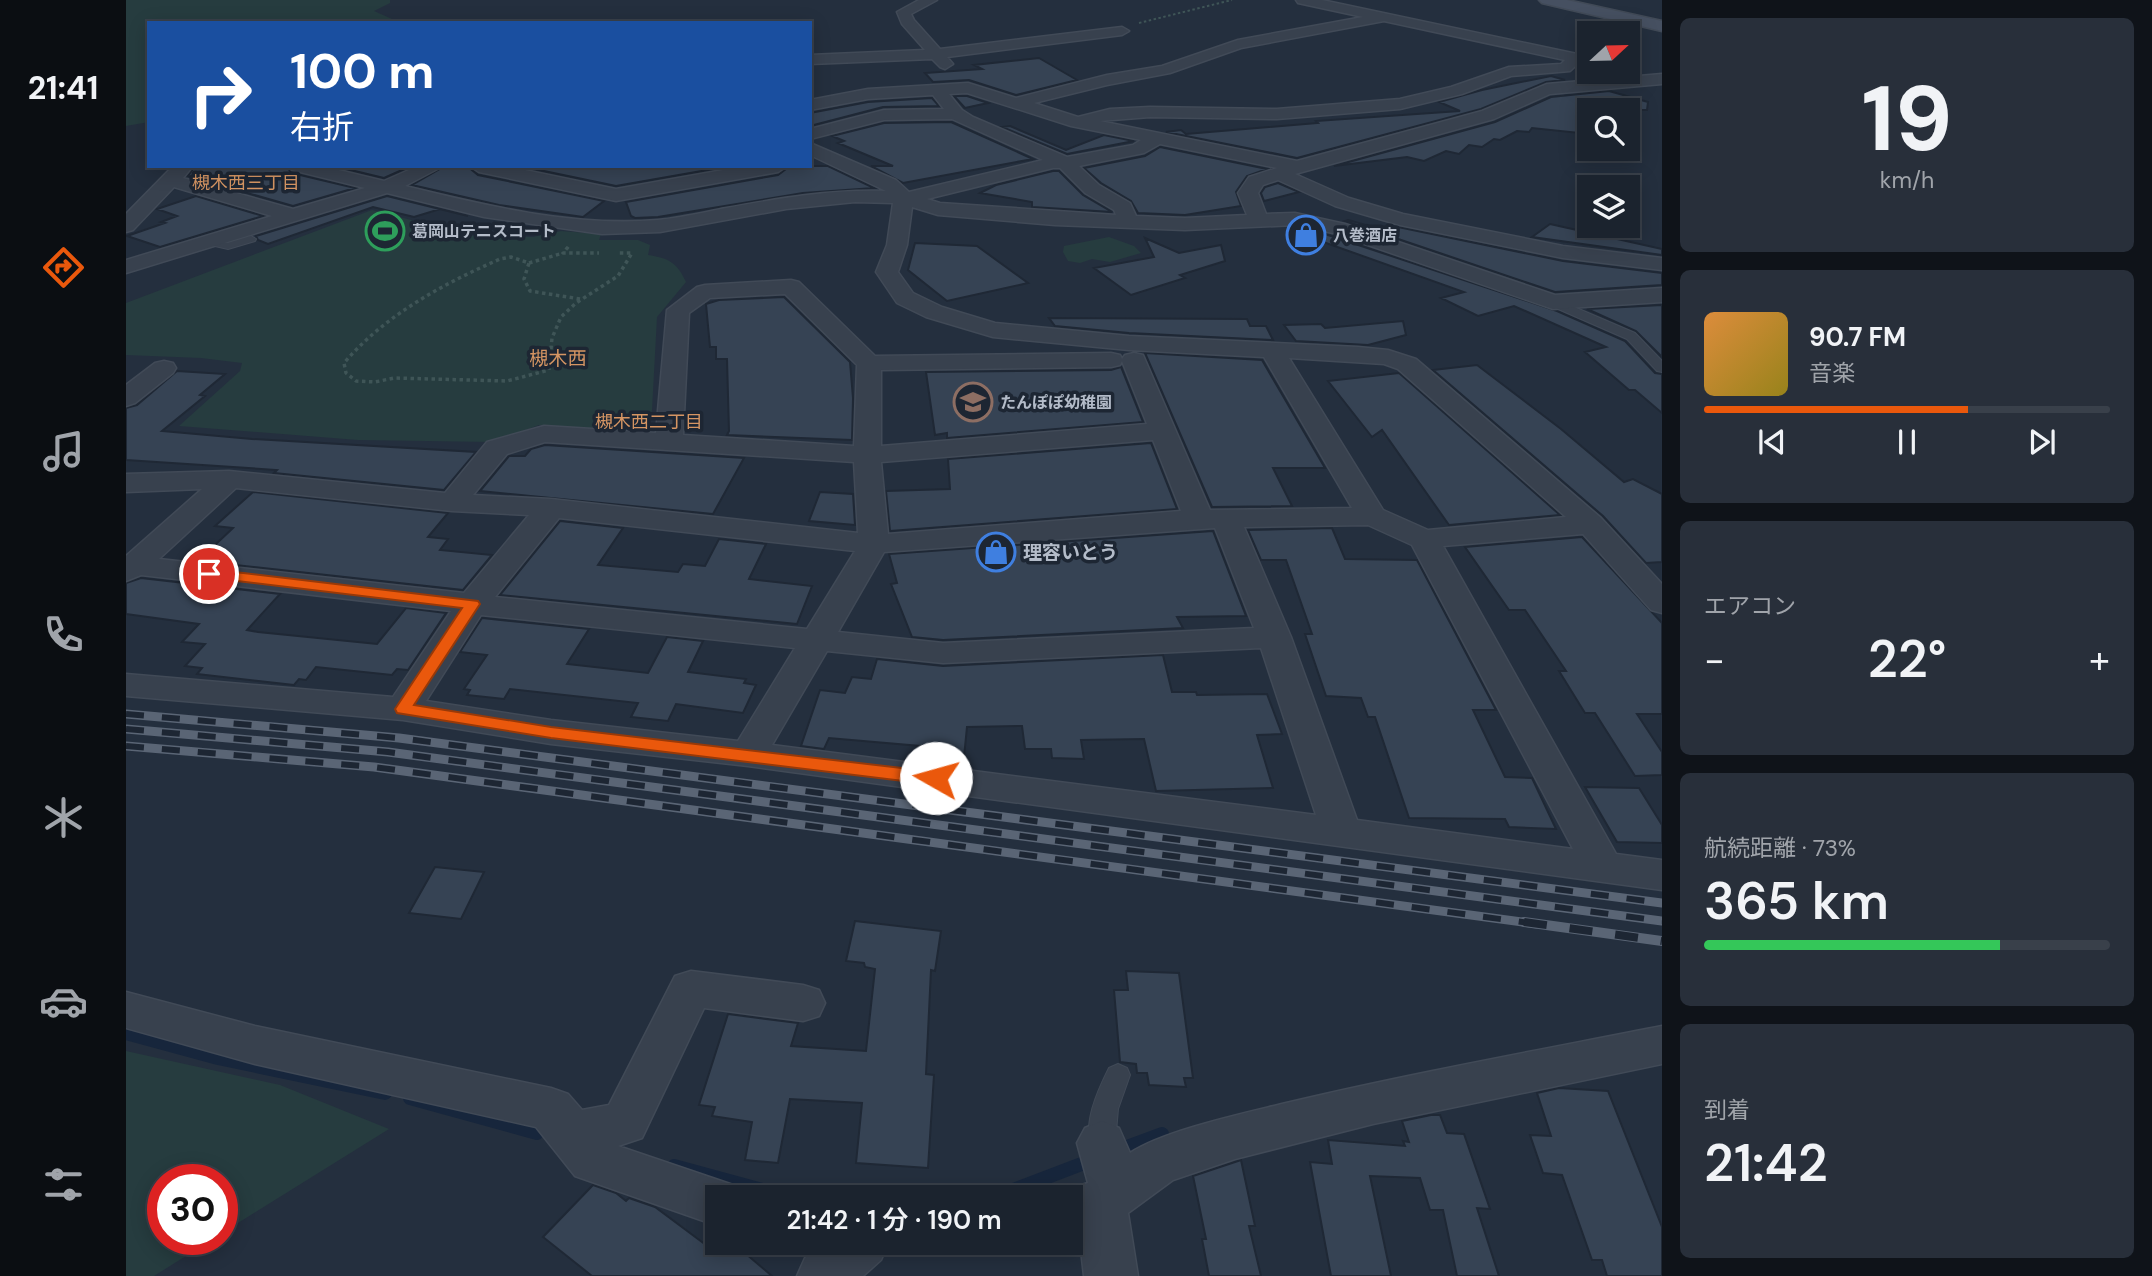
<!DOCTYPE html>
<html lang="ja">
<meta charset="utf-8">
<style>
:root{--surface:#1b232e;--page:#282f3a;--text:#f1f3f6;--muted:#a0a4aa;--line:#39404a;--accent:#ea580c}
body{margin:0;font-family:"DM Sans","Noto Sans JP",sans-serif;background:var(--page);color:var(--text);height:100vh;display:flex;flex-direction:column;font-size:26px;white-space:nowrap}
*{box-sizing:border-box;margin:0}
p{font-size:23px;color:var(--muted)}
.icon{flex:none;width:38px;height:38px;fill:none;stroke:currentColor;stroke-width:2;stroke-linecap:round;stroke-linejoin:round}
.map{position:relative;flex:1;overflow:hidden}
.details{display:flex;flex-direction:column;gap:18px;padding:18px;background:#0f1319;width:490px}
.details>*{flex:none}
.guide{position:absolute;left:21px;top:21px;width:665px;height:147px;border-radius:0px;box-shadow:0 4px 18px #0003,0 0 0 2px var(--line);background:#1a4fa0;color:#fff;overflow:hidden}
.needle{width:46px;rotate:68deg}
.fabs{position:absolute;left:1451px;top:21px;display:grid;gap:14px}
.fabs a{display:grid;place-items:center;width:63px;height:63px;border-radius:0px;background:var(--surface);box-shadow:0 4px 18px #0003,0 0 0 2px var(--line);font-size:35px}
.speed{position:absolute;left:21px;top:1164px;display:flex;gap:14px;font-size:35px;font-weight:700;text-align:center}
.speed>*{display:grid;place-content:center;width:91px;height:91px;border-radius:50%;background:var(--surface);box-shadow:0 4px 18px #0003,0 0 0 2px var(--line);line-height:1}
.speed .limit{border:10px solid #d22;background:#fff;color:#111}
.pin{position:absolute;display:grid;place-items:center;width:60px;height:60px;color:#fff;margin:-30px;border:4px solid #fff;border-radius:50%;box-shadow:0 2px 7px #0007}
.me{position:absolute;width:77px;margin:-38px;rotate:277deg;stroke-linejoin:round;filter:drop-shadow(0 0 5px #0008)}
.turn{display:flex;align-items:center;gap:24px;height:147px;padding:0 28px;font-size:32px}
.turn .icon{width:91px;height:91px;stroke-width:2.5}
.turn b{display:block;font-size:49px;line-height:60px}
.big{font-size:52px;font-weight:600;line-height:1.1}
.details .widget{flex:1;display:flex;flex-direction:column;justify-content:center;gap:10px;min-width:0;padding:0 24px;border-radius:10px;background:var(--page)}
.details .dial{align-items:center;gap:0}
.dial b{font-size:91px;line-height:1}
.song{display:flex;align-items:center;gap:21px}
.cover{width:84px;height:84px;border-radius:10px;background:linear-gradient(135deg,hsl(30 70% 55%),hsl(50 70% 35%))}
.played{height:7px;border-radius:4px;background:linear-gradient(90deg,var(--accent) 65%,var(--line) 65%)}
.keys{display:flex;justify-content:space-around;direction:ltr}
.heat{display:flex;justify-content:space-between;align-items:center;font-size:38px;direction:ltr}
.charge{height:10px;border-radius:5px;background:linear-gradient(90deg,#34c759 73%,var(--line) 0)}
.trip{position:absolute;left:579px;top:1185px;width:378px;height:70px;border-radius:0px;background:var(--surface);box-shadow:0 4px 18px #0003,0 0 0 2px var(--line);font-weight:600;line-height:70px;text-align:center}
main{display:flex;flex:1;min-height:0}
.tabs{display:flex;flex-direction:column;width:126px;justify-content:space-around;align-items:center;background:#0b0e12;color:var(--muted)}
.tabs .icon{width:49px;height:49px}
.tabs .current{color:var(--accent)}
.tabs b{font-size:32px;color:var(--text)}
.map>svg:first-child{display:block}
.green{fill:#263c3f}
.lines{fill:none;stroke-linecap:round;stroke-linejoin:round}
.stream{stroke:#17263c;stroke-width:14}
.building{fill:#364354;stroke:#1f2835;stroke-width:2}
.lane-casing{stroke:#414a57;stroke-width:2}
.street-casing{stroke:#414a57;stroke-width:3}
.secondary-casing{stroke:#414a57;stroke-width:3}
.path-far2{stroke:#3f5557;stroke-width:2;stroke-dasharray:2.5 2.5;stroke-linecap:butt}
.path-far1{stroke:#3f5557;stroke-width:2.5;stroke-dasharray:2.5 2.5;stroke-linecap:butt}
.path{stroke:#3f5557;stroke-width:3.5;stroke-dasharray:3.5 3.5;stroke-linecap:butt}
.lane{fill:#38414e;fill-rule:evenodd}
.street{fill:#38414e;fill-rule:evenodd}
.secondary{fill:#465061;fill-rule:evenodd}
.rail-far1-casing{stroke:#5a6575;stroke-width:9}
.rail-casing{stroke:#5a6575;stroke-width:10}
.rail-far1{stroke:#1d2633;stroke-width:6;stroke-dasharray:18;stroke-linecap:butt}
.rail{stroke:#1d2633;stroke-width:8;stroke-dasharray:23;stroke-linecap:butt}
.route{fill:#ea580c;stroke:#983908;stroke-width:2}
.labels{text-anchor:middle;stroke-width:7;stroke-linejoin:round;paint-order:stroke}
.far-poi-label{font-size:16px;font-weight:bold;fill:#b4bcc9;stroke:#1d2633;text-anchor:start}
.far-neighbourhood-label{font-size:18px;fill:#d59563;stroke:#1d2633}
.far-quarter-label{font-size:19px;fill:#d59563;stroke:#1d2633}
.poi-label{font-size:19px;font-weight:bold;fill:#b4bcc9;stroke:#1d2633;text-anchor:start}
</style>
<main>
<nav class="tabs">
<b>21:41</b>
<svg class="icon current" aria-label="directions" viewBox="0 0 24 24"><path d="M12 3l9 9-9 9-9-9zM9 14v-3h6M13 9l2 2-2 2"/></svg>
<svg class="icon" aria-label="music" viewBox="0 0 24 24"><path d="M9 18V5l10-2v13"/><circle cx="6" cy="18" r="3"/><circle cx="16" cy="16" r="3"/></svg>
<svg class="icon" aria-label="phone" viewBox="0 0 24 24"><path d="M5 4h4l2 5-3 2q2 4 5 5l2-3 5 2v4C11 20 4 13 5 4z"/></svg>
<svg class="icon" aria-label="climate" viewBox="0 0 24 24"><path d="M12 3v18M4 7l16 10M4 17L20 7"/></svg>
<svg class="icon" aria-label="car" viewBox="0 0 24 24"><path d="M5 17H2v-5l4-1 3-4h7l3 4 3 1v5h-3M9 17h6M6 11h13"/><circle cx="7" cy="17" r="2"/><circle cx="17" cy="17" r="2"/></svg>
<svg class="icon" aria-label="filters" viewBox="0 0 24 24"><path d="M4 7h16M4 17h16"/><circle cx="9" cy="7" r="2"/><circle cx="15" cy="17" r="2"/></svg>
</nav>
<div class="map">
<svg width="1536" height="1276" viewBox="0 0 1536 1276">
<rect width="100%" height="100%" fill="#242f3e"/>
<!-- green -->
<path class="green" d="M0,0H264V3L248,11L275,23H23V122L0,126Z
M246,210L348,236L407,237L435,231L475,234L473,240H512L524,245L522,255C542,258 551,262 560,282L531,317L526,410L522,433L413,425L367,442L232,440L53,426L114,371L116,363L75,358L0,355V303Z
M983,237L1008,246L1015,253L984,262L966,259L954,263L942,261L937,252L938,246Z
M0,1051L154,1085L263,1129L96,1233V1180H37V1239H87L28,1276H0Z"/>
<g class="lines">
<!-- stream -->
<path class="stream" d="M0,1033L92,1058L259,1093
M284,1098L411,1133
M990,1151L1036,1134
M548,1166L662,1197
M869,1197L966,1160"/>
</g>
<!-- building -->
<path class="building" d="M913,58L951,80L890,95L843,80L807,82L799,73L856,69L848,65Z
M1425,76L1439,80L1420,82L1355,109L1171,158L1040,132L1055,130L1060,134L1192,123L1190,121L1334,111L1313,102L1356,90Z
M1483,91L1522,102L1521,110H1463V134L1406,128L1403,132L1391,131L1374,140L1368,139L1356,147L1343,145L1333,154L1320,151L1298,161L1281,157L1208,166L1369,122L1425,97Z
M828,96H841L862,103L839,108Z
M806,98L813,106L757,107L684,126V113L742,102Z
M825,122L907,159L777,183L745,166H767L712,143L718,141L706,136L758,123Z
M884,126L940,150L978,135L1008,141L941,154L876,127Z
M1034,147L1141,169L1121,176L1110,192L1115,206L1059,215L1012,213L1005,201L975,183L958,168L1019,156Z
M69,166H161L165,173L229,188L167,206L62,176Z
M208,166H285L258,178Z
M319,166H341L352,175L478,201L457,217L373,205L286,185Z
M394,166H604L490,186Z
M664,166H702L748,188L677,193L532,217L509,218L505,216L500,202L652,175Z
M927,171H933L957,195L986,212L906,207V202L854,193L870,185Z
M1152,183L1173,192L1138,201L1135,193L1139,187Z
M70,196L137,216L34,247L1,236L39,223L35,222L51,216L31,209Z
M261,196L342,216L314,209L288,217L247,207L142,244L132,240L130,236Z
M1222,220L1261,231L1272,227L1437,261L1536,273V285L1429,292L1219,221Z
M1424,224L1536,249V255L1406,237Z
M1196,233L1431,311L1499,341L1529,373L1536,374V413L1509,390H1503L1459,352L1480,347L1388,306L1352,316L1315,298L1338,292L1186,238Z
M1019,238L1053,253L1095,245L1099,261L1054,275L1059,278L1005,295L968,268L1028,257Z
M789,243L851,246L902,283L821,301L782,270Z
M658,297L724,362L727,398L726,440L601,435L603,431L601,359H590V347H584L580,304L593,300Z
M1536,305V357L1510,331L1461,309Z
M923,318L1121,319L1124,326H1140L1147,340L1003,333L929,326Z
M1277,321L1280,335L1242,345L1170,341L1158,325L1195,324L1199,328Z
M1019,353L1136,360L1199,468H1147L1166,506L1086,507Z
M1351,365L1435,429L1498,482L1507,479L1536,494V562L1520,563L1477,516L1307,370Z
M995,367L1017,422L821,438V433L809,435L800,372L985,370Z
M51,371L99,374L74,395L79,396L36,431L126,439L350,452L318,490L148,473L151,470L0,460V408L11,405Z
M1273,373L1434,515L1323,525L1256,430L1246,437L1202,381Z
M1025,443L1051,509L764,531L760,491L824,489L822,459Z
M419,445L618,458L587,514L354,491L383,456H399L405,449Z
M127,492L322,513L302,537L322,539L314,550L366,555L337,590L72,561L107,528L89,526Z
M694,492L727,494L729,525L683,521Z
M434,521L497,528L472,565L552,572L557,564L579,566L593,539L640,544L623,579L686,586L671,624L374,595Z
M1206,528L1219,559L1291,560L1370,710H1347L1379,777L1406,778L1430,829L1383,827L1379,819L1283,818L1249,717H1242L1235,698L1200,696L1179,634H1186L1160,560H1135L1122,530Z
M1087,531L1120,616L1051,617L1057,628L817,640L786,637L765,584L771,583L763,554Z
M1456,537L1536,623V714H1511L1536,752V775L1509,776L1469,713H1459L1433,671H1440L1399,610H1383L1339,547Z
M15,578L154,594L121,630L132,632L251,644L280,608L320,613L282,670L271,669L266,675L190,667L180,680L173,679L168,685L71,674L76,668L59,666L79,644L56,642L73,624L0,614V583Z
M356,618L463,629L441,664L522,673L541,637L577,641L562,672L620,679L618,683L630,685L617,713L550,704L542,721L505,717L512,703L384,689L378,699L341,695L344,690L338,689L361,655L334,652Z
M1037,655L1046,692H1070L1071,695L1141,694L1156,734L1131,735L1147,788L1030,791L1018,739L955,740L958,759L926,758L925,749H899L896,726L841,727L838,757L793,754L794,746L703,738L698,749L675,746L694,690L719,693L726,677L745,679L751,659L817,666Z
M1459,787L1513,788L1536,825V843L1491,842Z
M309,867L358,872L335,919L283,913Z
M729,921L815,931L809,971L805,970L800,1074L808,1075L802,1168L730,1163L736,1103L664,1099L652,1163L619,1160L626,1122L586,1116L589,1107L573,1105L602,1014L672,1023L665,1046L740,1051L749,969L739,967L738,963L720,961Z
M1000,971L1053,973L1067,1078H1058L1060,1087L1023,1085L1021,1073H1011L1010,1064L994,1062L988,990H1002Z
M1433,1088L1482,1091L1536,1227V1276H1481L1476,1260H1466L1436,1175L1417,1173L1404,1135L1425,1136L1411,1093Z
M1305,1115H1314L1321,1133L1338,1134L1364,1209L1351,1208L1373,1276H1331L1317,1210H1304L1294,1178L1244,1176L1265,1276H1205L1184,1162L1206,1164L1202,1140L1279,1146L1277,1141L1283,1142L1276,1121Z
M1115,1160L1129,1226H1123L1135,1276H1083L1076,1239H1080L1067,1176Z
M467,1185L490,1193L500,1201L503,1198L529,1207L584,1248L592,1240V1242H606L646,1276H466L417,1237Z"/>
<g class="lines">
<defs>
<path id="lane" d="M125,236L130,239L129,241L102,249L76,243L81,240L102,243Z
M1427,298L1509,333L1536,361V372L1531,371L1501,339L1423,305L1421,302Z
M992,1064L1001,1068L1004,1075L992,1109L989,1143L985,1151L976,1155L967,1151C955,1126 972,1090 983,1068Z"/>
<path id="street" d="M793,0H811L785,14L788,20L814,49L996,27L1003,31L996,35L821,57L827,64L819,69L814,67L806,59L684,64V55L799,50L776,24L771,12Z
M1170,0H1196L1451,54L1458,58L1444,71L1385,76L1336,94L1274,109L1151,119L1024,117L974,121L1171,161L1356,111L1421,84L1536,74V84L1424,94L1368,119L1169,174L1223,198L1277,214L1437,246L1536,258V270L1437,258L1274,225L1209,206L1152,180L1137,185L1132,193L1140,214L1169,213L1219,224L1429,295L1536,288V302L1427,309L1207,233L1169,225L1059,230L929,225L812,215L786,207L781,245L772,272L787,293L816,307L869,323L1003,336L1232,347L1262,350L1290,359L1475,518L1536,584V613L1525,610L1457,534L1317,546L1490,854L1536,860V890L622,766L425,744L277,720L0,696V674L267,697L325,611L15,575L0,581V556L76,489L0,492V474L103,471L319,493L361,442L418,426L530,433L541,310L571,287L579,285L665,280L673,282L749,356L985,353L994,355L996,359L999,355L1008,353L1017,355L1084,510L1226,508L1138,357L1003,350L867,337L800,317L771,303L750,272L761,245L767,203L729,202L660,209L534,232L476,234L358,217L261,193L0,273V260L146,216L48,187L7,230L0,232V214L47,166H67L57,178L167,209L239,188L166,170L163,166H196L258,181L292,166H317L279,186C361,206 447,227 532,220C553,218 575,213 595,209C650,199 704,189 760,191L684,155V143L770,180L783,192L917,160L826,119L758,120L684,139V129L758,110L818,109L807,95L742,99L684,110V100L742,89L842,83L890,98L981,75L1036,66L1112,40L1237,17L1172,3ZM1258,21L1439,60L1435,64L1383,67L1325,87L1274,99L1151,109L1024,107L984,109L952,117L908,103L981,85L1044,73L1115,48ZM841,93L945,126L1015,140L1007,145L941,157L847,117L836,110L823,94ZM1034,144L1151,168L1123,177L1112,193L1121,215L1059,218L1010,216L1004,203L973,185L953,166L1018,153ZM927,168H934L959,193L988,210L990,215L814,203L801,199ZM659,294L731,365L728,446L557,435L563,313L584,298ZM1163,358L1258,364L1272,369L1440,517L1302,530L1257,510ZM996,361L1021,424L755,446V370L985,367L994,365ZM1027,440L1055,511L762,534L755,462ZM419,442L728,462L732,533L425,499L347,495L381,454ZM110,488L326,511L403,515L338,593L33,559ZM433,518L729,551L681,629L369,597ZM1242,525L1286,545L1447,849L1231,820L1165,637L1118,527ZM1089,528L1128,628L817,643L712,632L758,552ZM355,615L669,648L612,741L425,720L300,701ZM1135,648L1190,815L646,745L701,651L817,663Z
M344,166H380L490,189L620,166H661L652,172L490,201L353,172Z
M38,361L47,363L50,368L47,373L9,403L0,406V385L29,363Z
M565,971L677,985L693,990L699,1003L693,1016L677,1021L578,1008L516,1138L492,1146L610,1186L615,1197H592V1226L449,1176L410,1127L129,1064L0,1028V992L129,1026L425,1088L442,1094L456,1110L483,1105L549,976Z
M1536,1026V1064L1247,1124L1109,1159L1047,1180L1002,1213L1012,1276H958L953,1233L945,1235V1197H926L927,1194L962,1183L951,1143L959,1128L976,1121L993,1128L1004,1153C1037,1131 1115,1114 1156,1104C1282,1074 1409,1051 1536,1026Z
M697,1242H763L755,1260L737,1276H671L679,1258Z"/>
<path id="secondary" d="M1413,0H1441L1536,21V31L1416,3Z"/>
</defs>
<!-- lane casing -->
<use href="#lane" class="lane-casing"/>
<!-- street casing -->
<use href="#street" class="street-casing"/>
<!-- secondary casing -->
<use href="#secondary" class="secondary-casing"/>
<!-- path-far2 -->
<path class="path-far2" d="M1013,23L1106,0"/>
<!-- path-far1 -->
<path class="path-far1" d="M441,249L444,245"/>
<!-- path -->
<path class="path" d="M442,247L437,253H473
M403,263L437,253
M454,299L404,291L398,279L403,263L385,257L374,259C317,284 259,315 218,363L220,373L230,381L249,382L268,378L381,381L423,370L426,338L435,317L450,303L492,276L506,253H492"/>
<!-- lane -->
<use href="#lane" class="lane"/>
<!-- street -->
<use href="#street" class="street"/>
<!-- secondary -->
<use href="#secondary" class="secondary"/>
<defs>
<path id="rail-far1" d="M0,714L273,738L1536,903
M0,729L262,752L1536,921
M0,746L248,767L1411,924"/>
<path id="rail" d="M1398,922L1536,941"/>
</defs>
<!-- rail-far1 casing -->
<use href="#rail-far1" class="rail-far1-casing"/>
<!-- rail casing -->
<use href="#rail" class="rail-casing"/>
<!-- rail-far1 -->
<use href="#rail-far1" class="rail-far1"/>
<!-- rail -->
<use href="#rail" class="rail"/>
</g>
<!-- route -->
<path class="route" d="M83,569L352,601L354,604L288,705L425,727L810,772L817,774L819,778L817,783L810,785L425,738L271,713L269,709L336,608L77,577L75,574L77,570Z"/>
<!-- icons -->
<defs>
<symbol id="stadium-ring" viewBox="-11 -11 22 22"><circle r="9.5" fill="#1d2633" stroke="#2e9e5b" stroke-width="1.5"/><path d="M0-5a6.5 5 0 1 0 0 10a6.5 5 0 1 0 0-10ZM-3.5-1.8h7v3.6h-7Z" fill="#2e9e5b"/></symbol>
<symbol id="shop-ring" viewBox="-11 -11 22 22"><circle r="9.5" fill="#1d2633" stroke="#3f7fe0" stroke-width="1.5"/><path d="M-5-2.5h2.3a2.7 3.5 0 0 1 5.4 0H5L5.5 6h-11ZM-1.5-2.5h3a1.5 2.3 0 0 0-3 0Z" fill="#3f7fe0"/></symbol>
<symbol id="school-ring" viewBox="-11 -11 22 22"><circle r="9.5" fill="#1d2633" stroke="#8d6e63" stroke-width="1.5"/><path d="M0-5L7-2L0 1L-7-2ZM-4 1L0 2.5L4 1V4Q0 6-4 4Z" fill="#8d6e63"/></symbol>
</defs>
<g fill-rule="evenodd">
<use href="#stadium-ring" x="237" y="209" width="44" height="44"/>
<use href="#shop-ring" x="1158" y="213" width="44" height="44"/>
<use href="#school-ring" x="825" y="380" width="44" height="44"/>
<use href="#shop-ring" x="848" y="530" width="44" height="44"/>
</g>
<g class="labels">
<!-- far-poi labels -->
<g class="far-poi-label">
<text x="286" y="237">葛岡山テニスコート</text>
<text x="1207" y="241">八巻酒店</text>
<text x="874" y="408">たんぽぽ幼稚園</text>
</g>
<!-- far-neighbourhood labels -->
<g class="far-neighbourhood-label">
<text x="120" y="189">槻木西三丁目</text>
<text x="523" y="428">槻木西二丁目</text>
</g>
<!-- far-quarter labels -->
<g class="far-quarter-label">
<text x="432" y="365">槻木西</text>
</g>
<!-- poi labels -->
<g class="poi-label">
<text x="897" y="559">理容いとう</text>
</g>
</g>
</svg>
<div class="fabs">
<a><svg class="needle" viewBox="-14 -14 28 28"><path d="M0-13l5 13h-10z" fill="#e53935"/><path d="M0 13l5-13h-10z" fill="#a0a4aa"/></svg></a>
<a><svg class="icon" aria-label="search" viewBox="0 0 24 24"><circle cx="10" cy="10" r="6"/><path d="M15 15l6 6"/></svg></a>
<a><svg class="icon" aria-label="layers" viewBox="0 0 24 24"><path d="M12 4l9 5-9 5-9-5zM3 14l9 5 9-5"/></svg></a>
</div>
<div class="speed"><div class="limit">30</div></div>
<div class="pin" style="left:83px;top:574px;background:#d93025"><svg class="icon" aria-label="arrive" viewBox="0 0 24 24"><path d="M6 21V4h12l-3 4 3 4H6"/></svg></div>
<svg class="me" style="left:810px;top:778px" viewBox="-20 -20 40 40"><circle r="19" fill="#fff"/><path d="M0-13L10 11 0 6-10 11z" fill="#ea580c"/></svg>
<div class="trip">21:42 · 1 分 · 190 m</div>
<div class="guide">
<div class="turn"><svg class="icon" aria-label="right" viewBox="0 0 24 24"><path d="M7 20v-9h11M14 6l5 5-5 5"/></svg><div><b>100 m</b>右折</div></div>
</div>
</div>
<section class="details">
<div class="widget dial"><b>19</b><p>km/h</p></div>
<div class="widget">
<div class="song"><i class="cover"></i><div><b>90.7 FM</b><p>音楽</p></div></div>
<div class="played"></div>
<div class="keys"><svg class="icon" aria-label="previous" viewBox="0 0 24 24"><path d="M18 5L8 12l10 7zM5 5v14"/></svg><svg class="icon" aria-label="pause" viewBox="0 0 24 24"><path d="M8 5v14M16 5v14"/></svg><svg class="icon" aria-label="next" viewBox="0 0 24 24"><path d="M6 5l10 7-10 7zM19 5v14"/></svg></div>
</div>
<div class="widget"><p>エアコン</p>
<div class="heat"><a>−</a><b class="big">22°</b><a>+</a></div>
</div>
<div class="widget"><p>航続距離 · 73%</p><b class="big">365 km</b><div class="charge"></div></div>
<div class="widget"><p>到着</p><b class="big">21:42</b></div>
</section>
</main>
